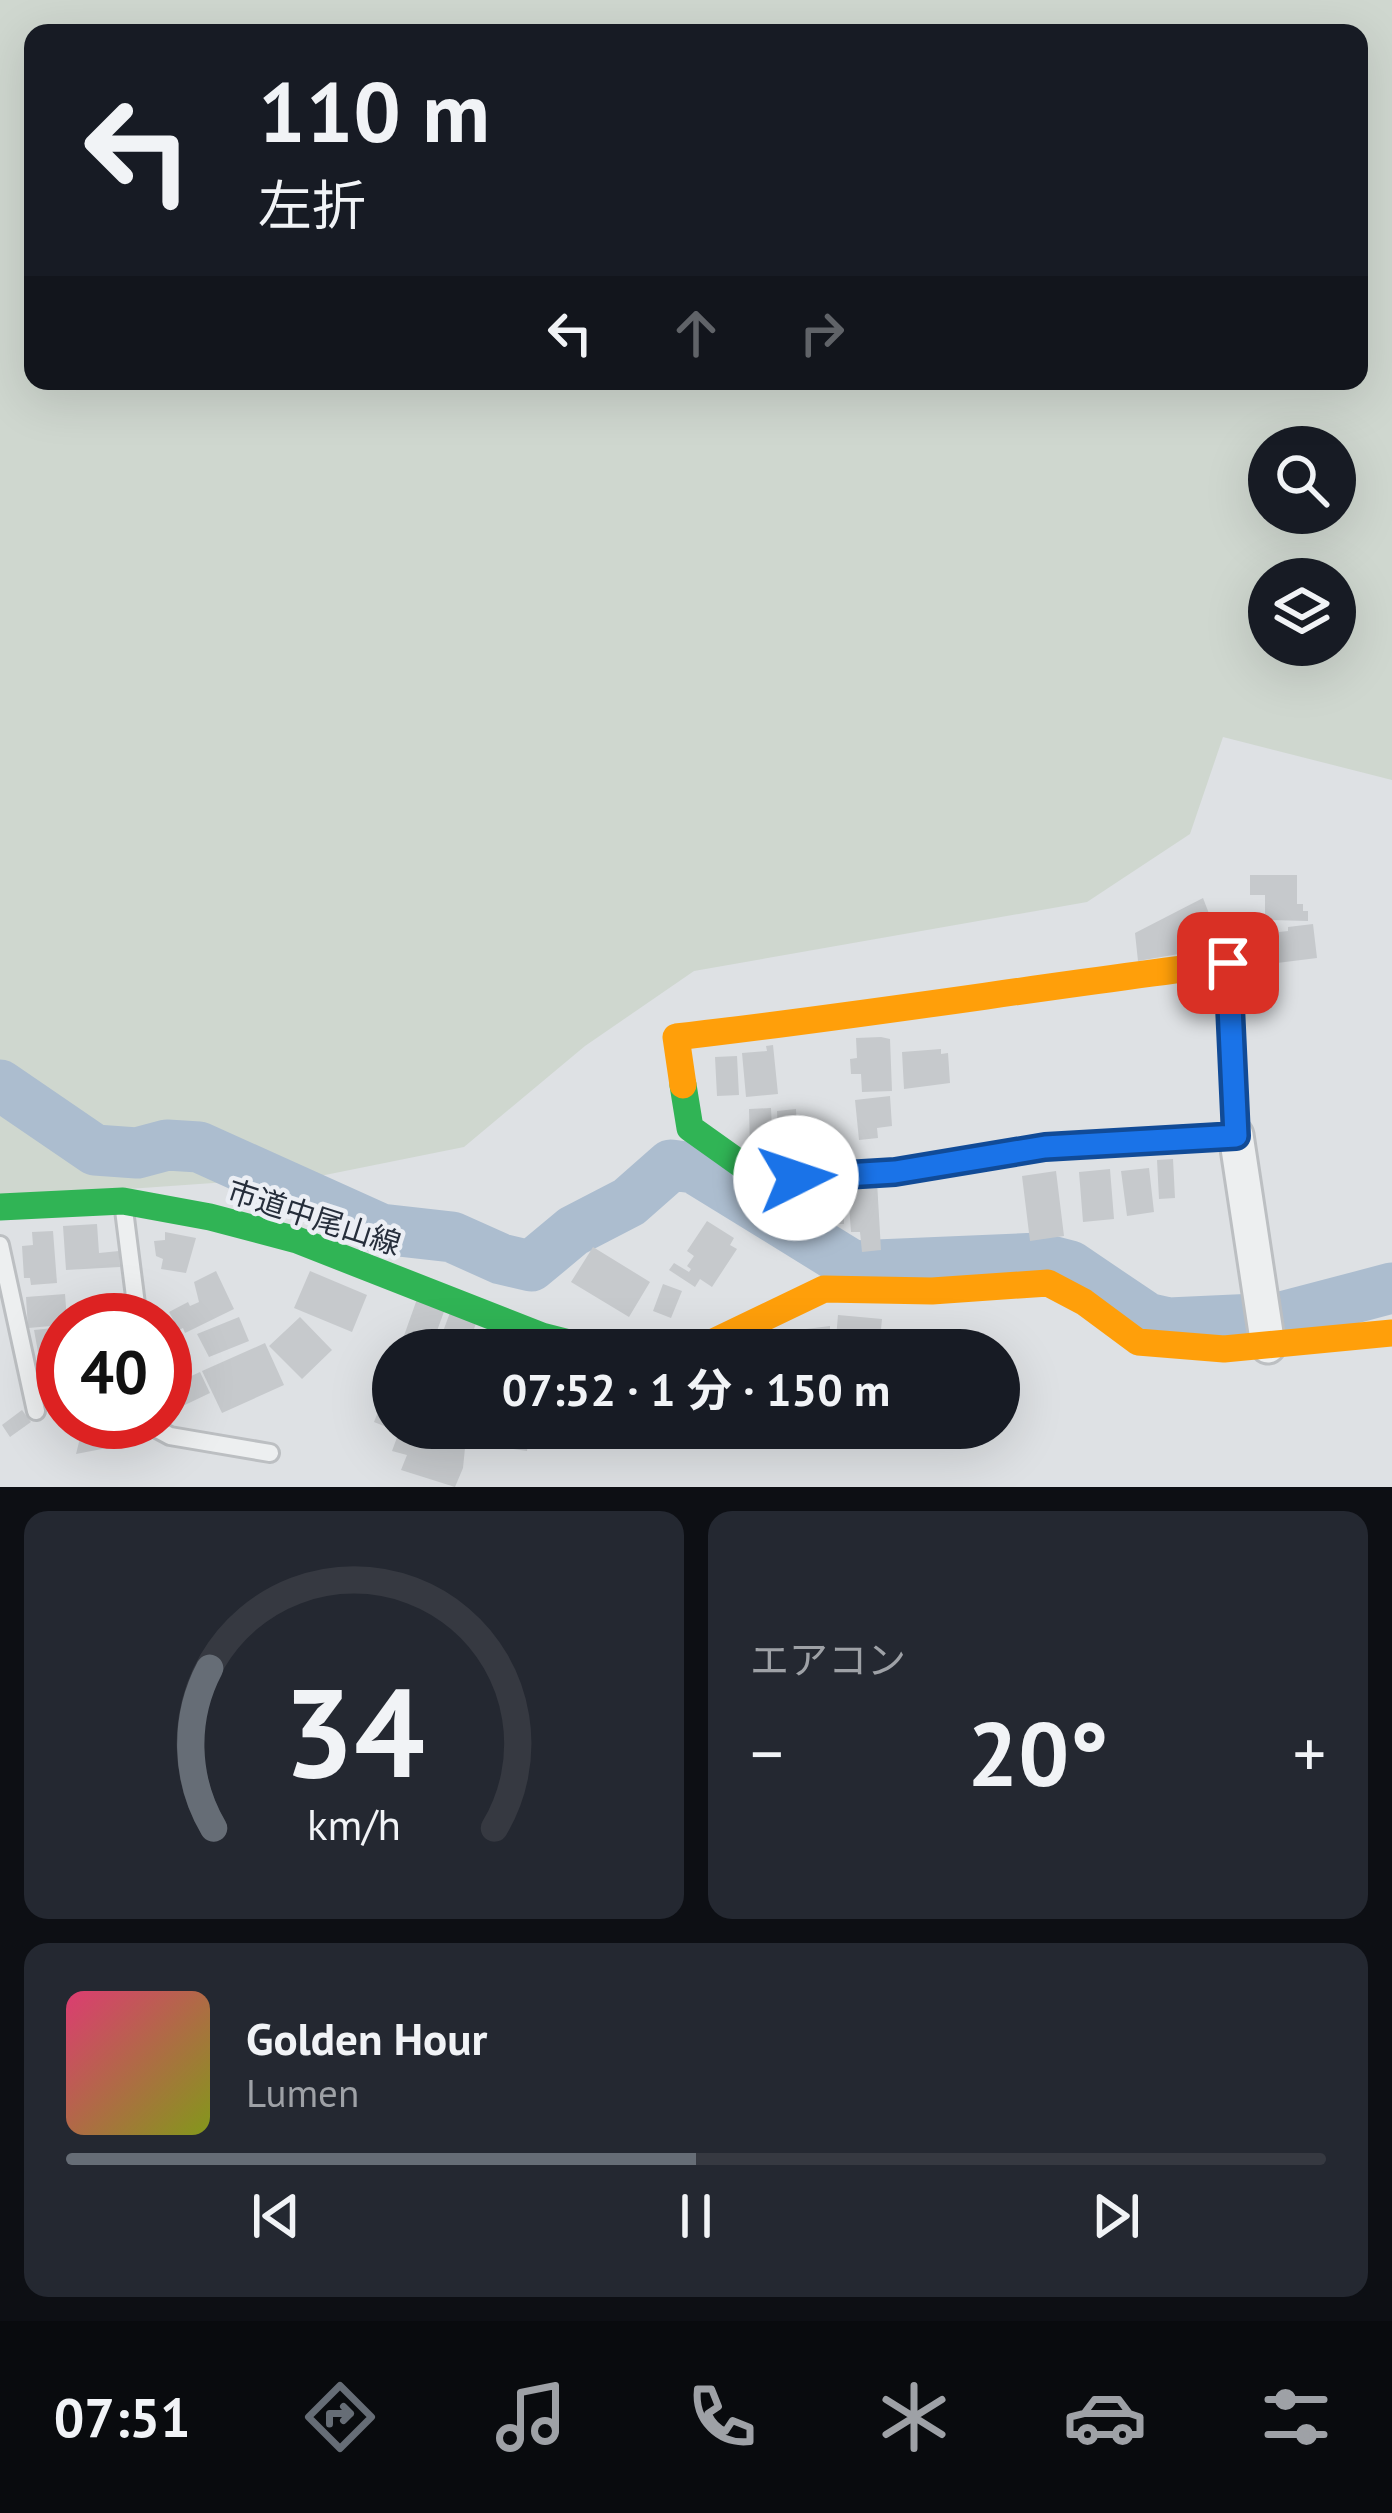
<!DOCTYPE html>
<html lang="ja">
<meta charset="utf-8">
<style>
:root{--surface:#171b24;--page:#242831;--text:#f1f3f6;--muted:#9ea1a6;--line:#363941;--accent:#666d76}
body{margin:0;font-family:"PT Sans","Noto Sans JP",sans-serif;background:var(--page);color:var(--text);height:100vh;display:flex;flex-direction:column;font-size:45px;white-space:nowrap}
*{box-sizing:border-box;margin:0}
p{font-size:39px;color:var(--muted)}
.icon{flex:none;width:66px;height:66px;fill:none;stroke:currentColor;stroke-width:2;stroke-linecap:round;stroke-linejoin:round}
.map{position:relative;height:1487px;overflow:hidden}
.details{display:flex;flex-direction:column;gap:24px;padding:24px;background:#0d0f14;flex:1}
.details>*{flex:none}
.top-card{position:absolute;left:24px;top:24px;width:1344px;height:366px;border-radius:24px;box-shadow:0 12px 48px #0002;background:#171b24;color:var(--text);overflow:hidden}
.fabs{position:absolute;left:1248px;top:426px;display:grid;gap:24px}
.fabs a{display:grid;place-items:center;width:108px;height:108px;border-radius:50%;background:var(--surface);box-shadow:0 12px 48px #0002;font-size:60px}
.speed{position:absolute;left:36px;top:1293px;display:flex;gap:24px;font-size:60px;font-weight:700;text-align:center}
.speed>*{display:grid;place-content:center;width:156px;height:156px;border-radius:50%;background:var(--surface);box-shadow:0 12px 48px #0002;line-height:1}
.speed .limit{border:18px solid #d22;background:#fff;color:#111}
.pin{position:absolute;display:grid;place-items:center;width:102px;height:102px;color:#fff;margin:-51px;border-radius:24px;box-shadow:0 6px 18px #0006}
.me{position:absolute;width:132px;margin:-66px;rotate:86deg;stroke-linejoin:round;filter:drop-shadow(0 0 9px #0008)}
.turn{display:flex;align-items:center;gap:42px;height:252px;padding:0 36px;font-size:54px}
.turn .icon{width:156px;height:156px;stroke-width:2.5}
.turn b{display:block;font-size:84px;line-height:102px}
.lanes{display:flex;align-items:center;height:114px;padding:0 36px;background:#0003;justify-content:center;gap:60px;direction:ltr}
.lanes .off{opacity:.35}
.big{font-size:90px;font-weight:700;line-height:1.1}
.details .card{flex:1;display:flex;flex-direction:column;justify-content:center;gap:18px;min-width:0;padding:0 42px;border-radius:24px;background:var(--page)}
.details .dial{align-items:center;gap:0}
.dial svg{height:312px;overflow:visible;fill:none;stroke:var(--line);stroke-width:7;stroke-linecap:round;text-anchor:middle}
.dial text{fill:var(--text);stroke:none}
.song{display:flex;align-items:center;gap:36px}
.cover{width:144px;height:144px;border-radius:18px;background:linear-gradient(135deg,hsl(340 70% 55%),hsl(70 70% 35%))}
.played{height:12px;border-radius:6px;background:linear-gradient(90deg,var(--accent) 50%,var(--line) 50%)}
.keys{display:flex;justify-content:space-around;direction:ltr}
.heat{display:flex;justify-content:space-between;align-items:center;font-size:66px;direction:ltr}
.details .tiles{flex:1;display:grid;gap:24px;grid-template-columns:1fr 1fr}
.card:last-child{grid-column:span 2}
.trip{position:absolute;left:372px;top:1329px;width:648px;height:120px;border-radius:60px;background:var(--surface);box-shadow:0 12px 48px #0002;font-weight:700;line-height:120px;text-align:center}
.tabs{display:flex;height:192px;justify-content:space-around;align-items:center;background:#090b0e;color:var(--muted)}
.tabs .icon{width:84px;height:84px}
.tabs .current{color:var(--accent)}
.tabs b{font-size:54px;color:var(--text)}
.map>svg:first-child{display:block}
.green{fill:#cfd7cf;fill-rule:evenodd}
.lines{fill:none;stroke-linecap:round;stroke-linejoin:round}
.river{stroke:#acbdcf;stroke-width:51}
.building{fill:#c6c9cc}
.lane-casing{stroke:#bcbfc2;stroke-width:22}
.street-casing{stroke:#bcbfc2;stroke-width:39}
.lane{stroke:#edeff0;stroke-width:16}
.street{stroke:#edeff0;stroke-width:33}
.fast{stroke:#30b455;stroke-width:27}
.slow{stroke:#ff9f0a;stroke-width:27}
.route-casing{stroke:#114b97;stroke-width:30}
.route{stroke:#1a73e8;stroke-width:21}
.labels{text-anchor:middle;stroke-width:9;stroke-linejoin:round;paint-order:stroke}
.street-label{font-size:30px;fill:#262e3b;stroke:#ebeef4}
</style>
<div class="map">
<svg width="1392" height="1487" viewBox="0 0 1392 1487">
<rect width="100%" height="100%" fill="#dee1e4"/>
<!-- green -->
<path class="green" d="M0,0H1392V780L1223,737L1190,834L1087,902L694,971L585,1046L464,1147L325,1175L0,1198ZM33,33H1359V381H33ZM1269,447H1335V513H1269ZM1269,579H1335V645H1269Z"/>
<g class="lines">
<!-- river -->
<path class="river" d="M0,1085L95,1150L137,1153L167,1145L199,1147L381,1229L452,1237L501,1259L531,1266L573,1231L629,1202L671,1165L694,1168L853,1266L1039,1258L1070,1266L1147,1318L1169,1323L1278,1318L1392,1288"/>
</g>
<!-- building -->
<path class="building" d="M1250,875H1297V904H1303V911H1308V921L1265,920V895H1250Z
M1203,898L1218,937L1203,942L1208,949L1138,961L1135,933Z
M1313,924L1317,958L1277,963L1279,932L1288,931V927Z
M881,1037L890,1039L892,1091L862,1092L861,1074H851L850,1059L857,1058L856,1038Z
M773,1045L778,1094L746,1097L742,1053L767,1051L766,1046Z
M941,1049V1054L948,1053L950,1083L904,1089L902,1052Z
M737,1056L739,1095L717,1096L715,1057Z
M890,1096L892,1126L877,1128L878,1138L859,1140L855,1100Z
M771,1108L773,1150L750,1147L749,1109Z
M796,1109L798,1150L779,1151L777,1111Z
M1173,1159L1175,1198L1159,1199L1157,1160Z
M1149,1168L1154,1212L1127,1216L1121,1171Z
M1110,1169L1114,1219L1083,1222L1079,1172Z
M1056,1171L1064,1236L1030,1241L1022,1176Z
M877,1182L881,1250L862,1252L860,1232H851L848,1191Z
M786,1186H844V1224H816V1213H801V1204H786Z
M707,1221L734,1238L730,1245L737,1249L712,1287L700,1279L695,1287L669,1270L674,1263L689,1272L691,1269L687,1266L694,1256L687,1251Z
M97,1224L99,1253L119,1251L120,1267L66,1270L63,1226Z
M53,1231L57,1283L31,1285L30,1278H24L22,1246L33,1245L32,1232Z
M165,1232L196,1238L186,1273L161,1269L163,1259L156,1256L154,1241L165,1240Z
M593,1247L650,1282L629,1317L571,1282Z
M216,1271L234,1309L185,1333L183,1328L179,1330L169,1312L188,1302L190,1306L199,1302L194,1282Z
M310,1271L367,1295L352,1332L294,1308Z
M663,1284L682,1291L671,1318L653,1311Z
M65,1294L67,1320H63V1325L28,1328L26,1297Z
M417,1299L445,1309L430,1350L400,1347Z
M451,1310L477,1320L467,1350H436Z
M838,1315L882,1319L879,1350H835Z
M239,1317L249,1341L209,1357L197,1334Z
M300,1317L332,1350L302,1379L269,1346Z
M830,1326V1350L790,1349V1331Z
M63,1327V1339L38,1352L34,1330Z
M265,1343L284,1385L222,1413L202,1371Z
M392,1350H393V1398L377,1393Z
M63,1354V1392H59V1382L43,1383L42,1356Z
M200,1372L210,1393L168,1413L165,1388Z
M381,1404L393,1409V1428H467L463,1468L455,1487L401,1470L407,1455L392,1451L399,1432L374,1422Z
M22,1410L31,1422L10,1437L2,1425Z
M84,1422H141L143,1441L76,1454Z
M480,1428H530L527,1451L478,1444Z"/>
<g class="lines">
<defs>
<path id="lane" d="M123,1202L138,1320
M0,1245L36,1411
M155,1422L157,1429L170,1436L270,1453"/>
<path id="street" d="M1236,1135L1268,1346"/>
</defs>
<!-- lane casing -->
<use href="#lane" class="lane-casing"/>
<!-- street casing -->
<use href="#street" class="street-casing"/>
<!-- lane -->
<use href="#lane" class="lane"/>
<!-- street -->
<use href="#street" class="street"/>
<!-- fast -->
<path class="fast" d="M683,1085L690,1128L749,1170L796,1178L895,1172L1045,1147L1236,1135L1229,963
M0,1207L123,1201L210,1217L297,1240L542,1336L597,1350"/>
<!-- slow -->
<path class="slow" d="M683,1085L676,1037C861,1016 1044,986 1229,963
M697,1350L824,1289L932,1291L1048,1283L1084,1302L1138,1342L1224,1349L1392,1333"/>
</g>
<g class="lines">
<defs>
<path id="route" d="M796,1178L895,1172L1045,1147L1236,1136L1228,963"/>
</defs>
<!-- route casing -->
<use href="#route" class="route-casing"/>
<!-- route -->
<use href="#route" class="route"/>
</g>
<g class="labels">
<!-- street labels -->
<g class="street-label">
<text transform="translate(314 1218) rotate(18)" y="10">市道中尾山線</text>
</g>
</g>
</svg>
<div class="fabs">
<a><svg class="icon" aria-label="search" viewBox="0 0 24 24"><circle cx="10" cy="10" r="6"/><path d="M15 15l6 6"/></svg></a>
<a><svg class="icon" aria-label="layers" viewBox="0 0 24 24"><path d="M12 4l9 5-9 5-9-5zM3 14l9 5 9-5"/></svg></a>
</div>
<div class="speed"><div class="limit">40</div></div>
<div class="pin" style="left:1228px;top:963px;background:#d93025"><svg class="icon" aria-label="arrive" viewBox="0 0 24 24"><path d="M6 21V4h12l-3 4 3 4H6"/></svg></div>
<svg class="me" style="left:796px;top:1178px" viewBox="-20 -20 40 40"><circle r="19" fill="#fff"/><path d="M0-13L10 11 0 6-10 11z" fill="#1a73e8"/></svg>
<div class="trip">07:52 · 1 分 · 150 m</div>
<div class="top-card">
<div class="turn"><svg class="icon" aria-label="left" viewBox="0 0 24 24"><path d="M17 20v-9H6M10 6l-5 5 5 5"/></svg><div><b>110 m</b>左折</div></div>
<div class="lanes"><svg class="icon" aria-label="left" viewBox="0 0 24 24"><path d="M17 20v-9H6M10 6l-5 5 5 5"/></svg><svg class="icon off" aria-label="ahead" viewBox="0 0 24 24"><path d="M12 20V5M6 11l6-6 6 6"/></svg><svg class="icon off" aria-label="right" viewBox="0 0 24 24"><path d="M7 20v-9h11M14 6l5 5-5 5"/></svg></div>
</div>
</div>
<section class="details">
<div class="tiles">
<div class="card dial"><svg viewBox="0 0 100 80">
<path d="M14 69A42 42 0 1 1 86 69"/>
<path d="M14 69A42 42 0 0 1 13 28" stroke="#666d76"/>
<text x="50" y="56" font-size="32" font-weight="700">34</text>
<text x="50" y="72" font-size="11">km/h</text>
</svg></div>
<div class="card"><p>エアコン</p>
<div class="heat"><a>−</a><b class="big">20°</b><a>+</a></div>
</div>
<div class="card">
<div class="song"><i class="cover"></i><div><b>Golden Hour</b><p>Lumen</p></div></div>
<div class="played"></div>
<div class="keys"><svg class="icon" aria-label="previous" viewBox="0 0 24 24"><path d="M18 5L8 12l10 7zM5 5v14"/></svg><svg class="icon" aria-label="pause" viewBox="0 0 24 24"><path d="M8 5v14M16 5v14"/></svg><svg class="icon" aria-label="next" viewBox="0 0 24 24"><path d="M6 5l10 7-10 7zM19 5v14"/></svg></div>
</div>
</div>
</section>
<nav class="tabs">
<b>07:51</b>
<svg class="icon current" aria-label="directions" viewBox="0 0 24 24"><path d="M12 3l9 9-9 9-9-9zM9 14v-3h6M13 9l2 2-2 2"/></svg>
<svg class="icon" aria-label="music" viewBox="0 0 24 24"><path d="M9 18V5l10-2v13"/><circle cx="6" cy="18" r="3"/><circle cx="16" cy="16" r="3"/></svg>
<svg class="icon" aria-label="phone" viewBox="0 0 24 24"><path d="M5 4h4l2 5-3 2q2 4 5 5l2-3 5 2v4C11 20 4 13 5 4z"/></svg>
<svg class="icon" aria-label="climate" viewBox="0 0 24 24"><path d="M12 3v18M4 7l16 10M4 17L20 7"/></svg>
<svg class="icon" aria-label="car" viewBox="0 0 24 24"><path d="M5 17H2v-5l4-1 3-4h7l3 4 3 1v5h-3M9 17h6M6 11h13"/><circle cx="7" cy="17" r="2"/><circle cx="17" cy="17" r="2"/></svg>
<svg class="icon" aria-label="filters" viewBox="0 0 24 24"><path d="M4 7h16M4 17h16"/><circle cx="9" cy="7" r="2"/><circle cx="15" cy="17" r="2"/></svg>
</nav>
